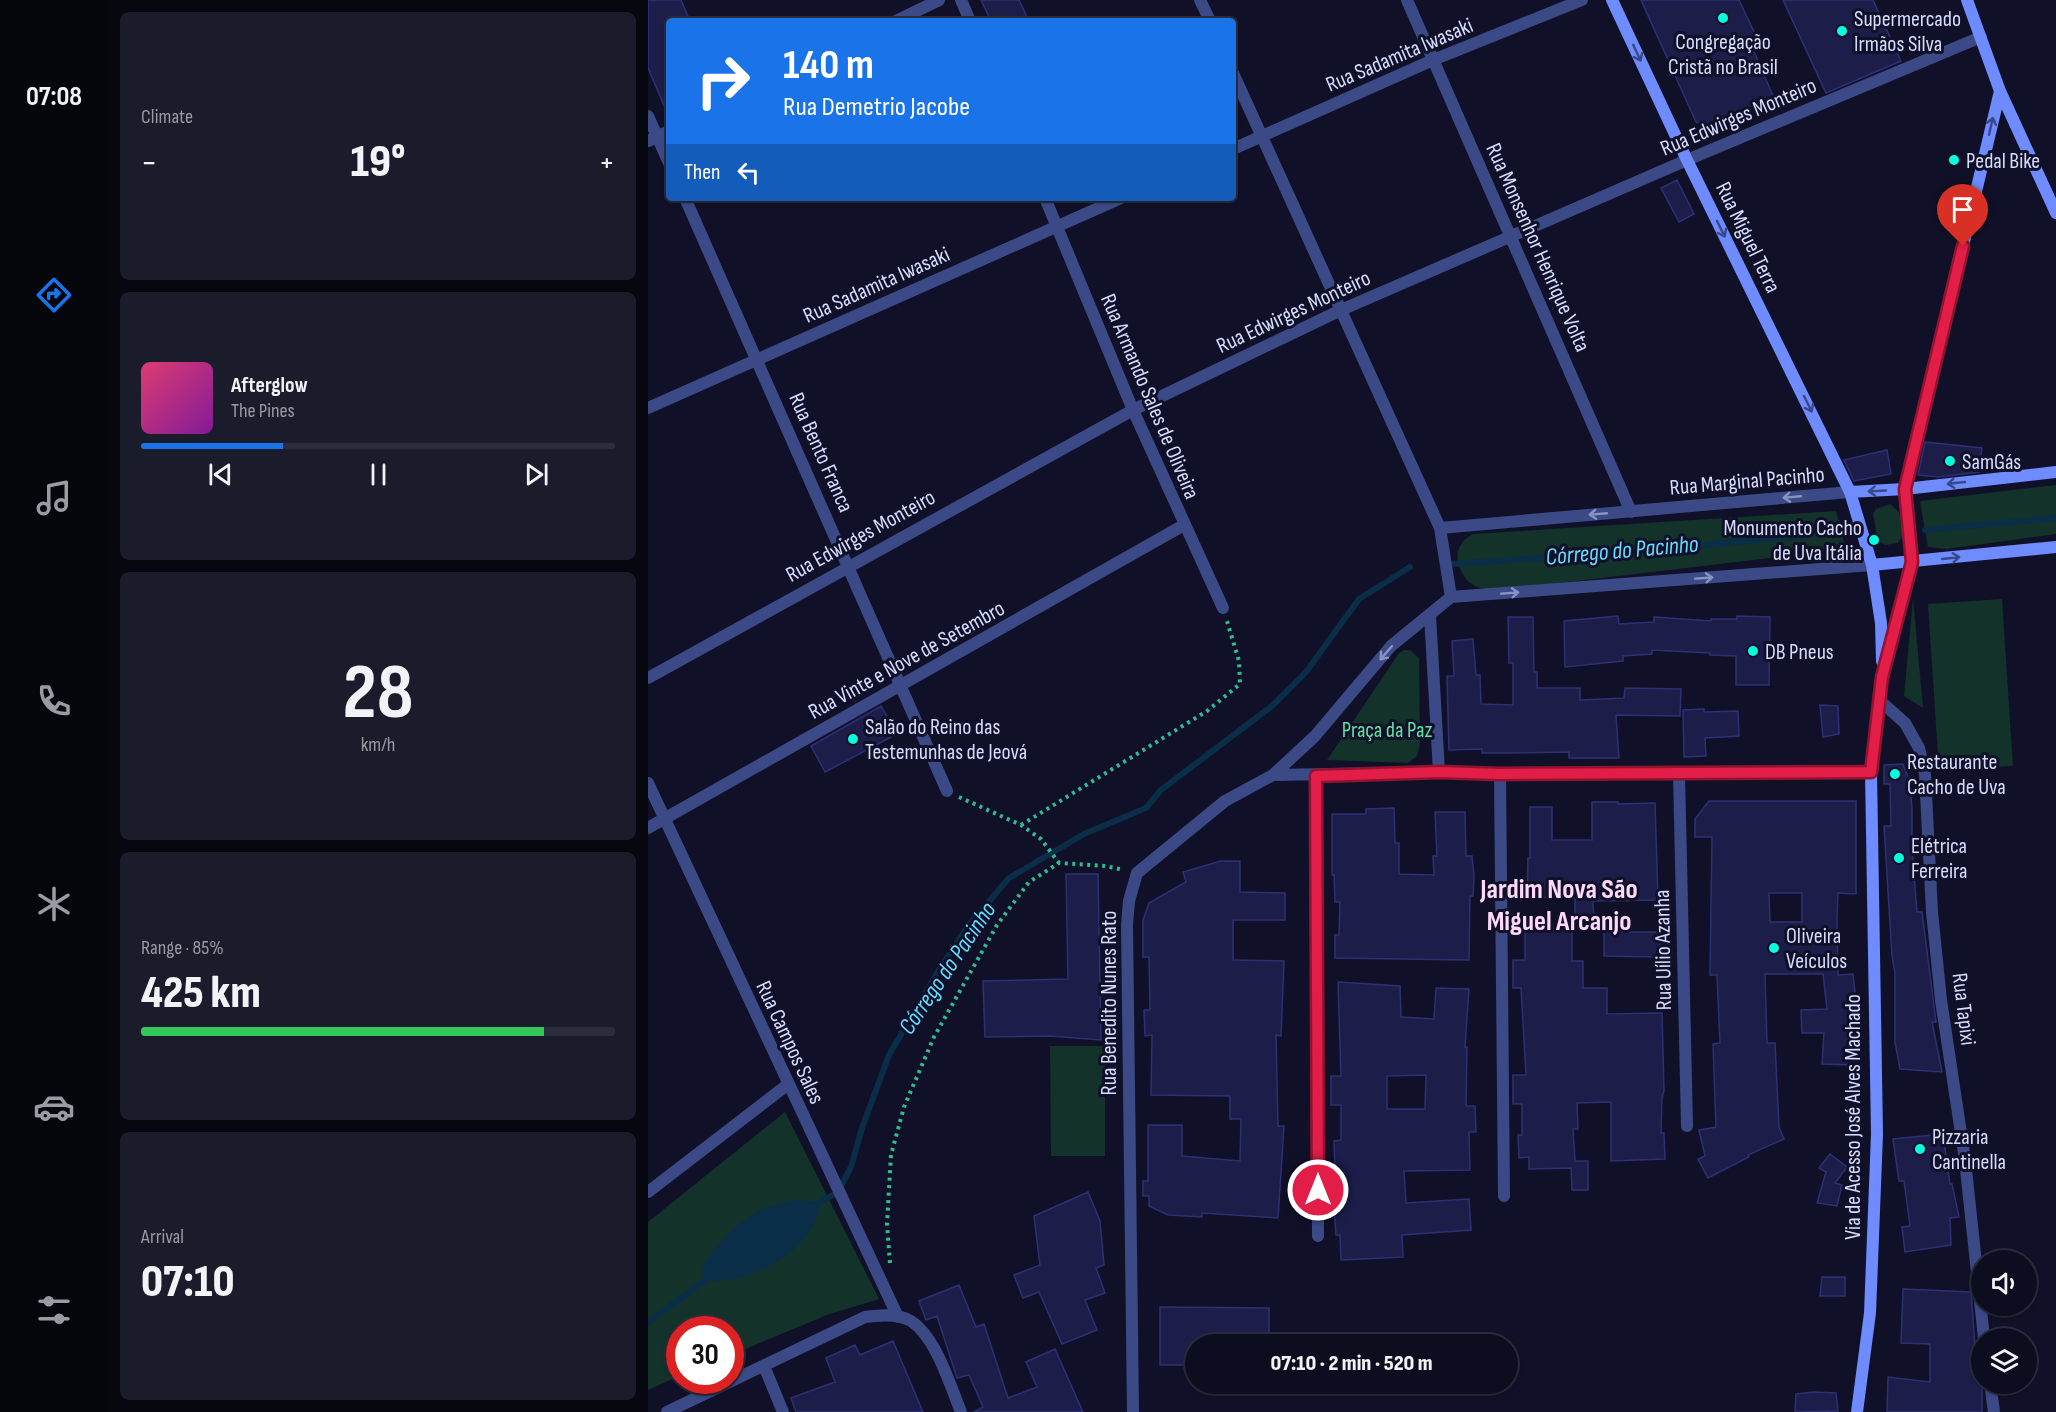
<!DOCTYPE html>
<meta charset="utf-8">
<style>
:root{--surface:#0c0d1e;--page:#1a1b2b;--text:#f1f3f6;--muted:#9a9ca4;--line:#2c2d3c;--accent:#1a73e8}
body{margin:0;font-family:"Sofia Sans Condensed",sans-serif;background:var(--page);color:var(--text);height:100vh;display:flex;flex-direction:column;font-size:22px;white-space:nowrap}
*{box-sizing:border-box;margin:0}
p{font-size:20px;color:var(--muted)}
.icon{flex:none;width:33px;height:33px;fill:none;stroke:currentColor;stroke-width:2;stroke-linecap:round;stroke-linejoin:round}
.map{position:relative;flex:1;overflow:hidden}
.sheet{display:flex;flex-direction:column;gap:12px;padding:12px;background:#070710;width:540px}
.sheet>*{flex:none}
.banner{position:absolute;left:18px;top:18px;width:570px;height:183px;border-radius:6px;box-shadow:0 2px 4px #0004,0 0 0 2px var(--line);background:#1a73e8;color:#fff;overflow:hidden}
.controls{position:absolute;left:1323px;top:1250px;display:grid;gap:12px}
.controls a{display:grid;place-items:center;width:66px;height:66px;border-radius:50%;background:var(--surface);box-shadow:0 2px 4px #0004,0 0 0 2px var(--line);font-size:30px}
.speed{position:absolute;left:18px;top:1316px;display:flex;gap:12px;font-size:30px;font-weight:700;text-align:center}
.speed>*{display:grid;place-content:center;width:78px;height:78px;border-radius:50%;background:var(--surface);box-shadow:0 2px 4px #0004,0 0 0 2px var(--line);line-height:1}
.speed .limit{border:9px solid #d22;background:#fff;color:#111}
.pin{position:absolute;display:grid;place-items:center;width:51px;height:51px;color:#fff;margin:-62px -26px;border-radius:50% 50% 50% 0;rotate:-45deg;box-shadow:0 0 6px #0007}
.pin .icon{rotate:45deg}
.me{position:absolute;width:66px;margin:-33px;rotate:0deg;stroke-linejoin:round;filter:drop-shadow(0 0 4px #0008)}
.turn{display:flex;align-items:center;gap:21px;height:126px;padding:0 18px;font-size:27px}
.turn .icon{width:78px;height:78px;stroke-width:2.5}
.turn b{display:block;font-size:42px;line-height:51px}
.then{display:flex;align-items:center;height:57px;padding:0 18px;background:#0003;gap:12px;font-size:22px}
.big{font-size:45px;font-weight:800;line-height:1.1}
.sheet .tile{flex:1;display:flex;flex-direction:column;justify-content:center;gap:9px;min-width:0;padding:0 21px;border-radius:9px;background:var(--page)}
.sheet .dial{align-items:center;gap:0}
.dial b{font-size:78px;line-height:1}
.song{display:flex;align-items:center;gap:18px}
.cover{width:72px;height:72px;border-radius:9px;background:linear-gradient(135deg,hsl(340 70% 55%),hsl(290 70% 35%))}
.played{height:6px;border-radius:3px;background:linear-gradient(90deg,var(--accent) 30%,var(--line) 30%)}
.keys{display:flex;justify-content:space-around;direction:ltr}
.heat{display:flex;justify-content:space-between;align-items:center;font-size:33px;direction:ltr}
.charge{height:9px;border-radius:4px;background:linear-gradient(90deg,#34c759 85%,var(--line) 0)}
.trip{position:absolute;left:537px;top:1334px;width:333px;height:60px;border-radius:30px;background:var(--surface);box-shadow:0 2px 4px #0004,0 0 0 2px var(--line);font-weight:800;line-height:60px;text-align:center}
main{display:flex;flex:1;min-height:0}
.tabs{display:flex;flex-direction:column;width:108px;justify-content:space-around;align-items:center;background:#05050c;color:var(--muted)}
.tabs .icon{width:42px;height:42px}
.tabs .current{color:var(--accent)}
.tabs b{font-size:27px;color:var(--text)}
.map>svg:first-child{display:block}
.green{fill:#13322a}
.water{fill:#0a2e47}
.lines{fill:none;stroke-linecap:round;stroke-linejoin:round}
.stream{stroke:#0a2e47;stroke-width:6}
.building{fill:#1c1d49;stroke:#2e3075;stroke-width:1.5;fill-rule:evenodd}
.path{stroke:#30bb92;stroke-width:4;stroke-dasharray:3 4.5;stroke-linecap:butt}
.street{stroke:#3b4a87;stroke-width:12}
.secondary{stroke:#6e8cff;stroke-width:12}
.oneway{stroke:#3a4889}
.oneway2{stroke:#8993c3}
.route-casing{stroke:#92132f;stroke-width:15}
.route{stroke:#e11d48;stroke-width:10}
.poi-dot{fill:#03ffde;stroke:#101128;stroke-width:2}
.labels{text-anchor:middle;stroke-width:6;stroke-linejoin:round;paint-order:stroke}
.poi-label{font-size:22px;fill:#d7dcff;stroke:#101128;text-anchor:start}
.street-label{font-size:22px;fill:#d7dcff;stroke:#101128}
.park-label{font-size:22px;fill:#62e1a4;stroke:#101128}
.water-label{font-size:24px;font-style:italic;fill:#65dbff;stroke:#101128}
.district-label{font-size:28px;font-weight:bold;fill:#ffd9fa;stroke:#101128}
</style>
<main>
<nav class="tabs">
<b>07:08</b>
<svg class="icon current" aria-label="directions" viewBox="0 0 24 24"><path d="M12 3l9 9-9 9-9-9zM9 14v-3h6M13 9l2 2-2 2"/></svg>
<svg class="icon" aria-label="music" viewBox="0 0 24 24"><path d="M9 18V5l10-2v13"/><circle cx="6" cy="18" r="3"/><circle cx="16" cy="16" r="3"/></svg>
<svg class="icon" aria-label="phone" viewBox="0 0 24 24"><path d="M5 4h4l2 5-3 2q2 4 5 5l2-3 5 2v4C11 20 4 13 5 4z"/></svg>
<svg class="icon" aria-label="climate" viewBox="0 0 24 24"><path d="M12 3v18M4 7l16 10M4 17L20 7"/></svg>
<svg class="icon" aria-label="car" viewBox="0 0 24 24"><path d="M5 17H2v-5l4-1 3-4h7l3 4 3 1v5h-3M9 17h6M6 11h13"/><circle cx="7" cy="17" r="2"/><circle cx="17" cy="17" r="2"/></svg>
<svg class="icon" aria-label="filters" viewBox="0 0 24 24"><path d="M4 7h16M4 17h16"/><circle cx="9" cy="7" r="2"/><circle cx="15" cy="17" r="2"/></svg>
</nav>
<section class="sheet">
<div class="tile"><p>Climate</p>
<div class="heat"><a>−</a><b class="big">19°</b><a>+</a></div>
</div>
<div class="tile">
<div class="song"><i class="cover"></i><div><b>Afterglow</b><p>The Pines</p></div></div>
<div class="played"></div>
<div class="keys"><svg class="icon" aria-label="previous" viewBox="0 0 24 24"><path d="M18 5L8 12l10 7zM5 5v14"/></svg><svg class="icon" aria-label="pause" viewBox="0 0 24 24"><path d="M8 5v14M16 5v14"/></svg><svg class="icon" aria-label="next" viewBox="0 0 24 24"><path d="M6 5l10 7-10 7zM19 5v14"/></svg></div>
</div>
<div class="tile dial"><b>28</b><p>km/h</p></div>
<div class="tile"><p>Range · 85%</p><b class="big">425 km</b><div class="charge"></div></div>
<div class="tile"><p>Arrival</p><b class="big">07:10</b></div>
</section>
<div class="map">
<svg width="1408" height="1412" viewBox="0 0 1408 1412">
<rect width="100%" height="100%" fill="#101128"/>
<!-- green -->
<path class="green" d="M1408,485V534L1299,549L1280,547L1272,501Z
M1242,504L1251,512L1255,535L1250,543L1237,545L1230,541L1225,514L1228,509Z
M1188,511L1198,549L852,590C846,589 839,590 833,588C816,585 802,558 814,543C816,539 822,536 825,534Z
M1265,598L1275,708L1256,696Z
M1354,599L1365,766L1291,770L1280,604Z
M756,650H762L771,658L772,745L769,756L760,763L679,760L751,653Z
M402,1046H457V1156H403Z
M137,1112L231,1299L179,1315L83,1355L82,1329H32L31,1376L0,1390V1222Z"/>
<!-- water -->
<path class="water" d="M151,1200L172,1202C168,1250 102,1285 58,1280L54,1269C75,1231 107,1205 151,1200Z"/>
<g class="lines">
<!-- stream -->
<path class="stream" d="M1277,530L1408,518
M804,564L984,552L1180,533
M165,1206L190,1192L203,1167L214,1128L241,1055L291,970L320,926L361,878L436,834L498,808L513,790L624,706L658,672L711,599L762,567
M0,1322L63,1276"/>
</g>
<!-- building -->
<path class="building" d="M0,0H33L42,21H21V117L0,68Z
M333,0H371L381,21H343Z
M993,0H1091L1108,36L1101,40L1129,105L1071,130L1048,122Z
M1135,0H1225L1253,61L1178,93Z
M1029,180L1046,214L1031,222L1013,188Z
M1277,442L1334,448L1331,472L1291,477L1270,475Z
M1239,450L1243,474L1206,481L1196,460Z
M970,616L971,624L1006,622V617L1063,621V619H1089V616L1122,617L1121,685H1088V656L1062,655V653L1004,650V654L975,656V661L917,667L916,621Z
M860,617H885L886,672H889V688H932V700L976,698L977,688L1033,689L1032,716L968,715L971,758H921V752L854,753H834V749L801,750L799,676H806L804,641L825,639L828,675H832L833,704L865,705V663H861Z
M1172,705L1190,706L1191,734L1175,737Z
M233,706L249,734L177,772L163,746Z
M1056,709V712L1090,711L1091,736L1057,738L1058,756L1036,757L1035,710Z
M1255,764L1262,782L1264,810V849L1269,912H1274L1288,1022H1284L1294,1072L1252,1069L1247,1042V973L1244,956L1236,826H1243L1242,784H1236V765Z
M1061,801H1208V894L1190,893L1189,919L1190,975L1205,974L1208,1002L1201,1003L1203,1038H1207L1206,1065L1174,1064L1176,1033H1154L1153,1010L1179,1009L1175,974H1117L1119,1043H1127L1131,1127L1136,1139L1100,1155L1101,1157L1060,1178L1050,1159L1057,1156L1051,1130L1068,1127L1065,1044L1072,1043L1069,975H1062L1064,837H1047V819ZM1121,893H1154V922H1122Z
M944,802H970V804L1007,803L1010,900L945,901L946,927L927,926V898L879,897L880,858H882V807H904V840H944Z
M746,808L747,843H751V874L786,875L785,856H789L787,812H817L818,856H824L826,876L825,896H822L821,960L687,958V935H691L692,902H687L686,875H684V814H718V809Z
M573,861H592V892L637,893V920H585V960L636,961L633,1036L628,1035L630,1126H636L630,1218L554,1213V1217L520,1215L501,1206V1196H495V1181H500V1125H534V1156L592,1161L593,1119H582V1096L503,1095L504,1035L497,1036L496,1010H502L501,957H495V920L501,903L538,882L535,872Z
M418,874H450L453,1040L402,1036L337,1037L335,981L420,979Z
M877,928L924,929V961H935V988H959V1014L1014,1013L1016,1091L1014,1098L1013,1133H1016L1017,1159L963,1161V1102L929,1103L930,1129H925L927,1161H940V1190H924L923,1168L881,1169V1157L871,1158L870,1135H874V1104H865V1075H878L873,988H865V960H877Z
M956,932H1012V957L956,956Z
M690,982L752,986L753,1017L786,1019L788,988L821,989L817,1047H819L818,1106H827L828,1132H821L822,1170L756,1171L758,1203L821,1199L823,1230L754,1235L755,1257L693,1260L692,1235H688L686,1206H692L690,1172H687L686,1141L693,1140V1105H683V1076H693ZM778,1075L777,1109H739V1076Z
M1295,1134L1302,1184H1304L1311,1217L1302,1218L1303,1245L1257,1252L1254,1227L1262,1226L1256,1181H1251L1245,1139Z
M1182,1154L1199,1167L1187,1183L1194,1185L1189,1206L1169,1203L1178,1172L1171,1168Z
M440,1192L452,1221L456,1265L448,1268L457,1293L437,1300L449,1330L414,1344L391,1292L375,1298L366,1275L392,1265L386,1216Z
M1174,1277H1197V1296H1172Z
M311,1285L328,1327L336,1324L360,1398L389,1387L378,1362L407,1349L435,1412H326L335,1407L321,1375L309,1378L289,1316L278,1320L271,1301Z
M1255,1289L1323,1292L1327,1347H1334V1412H1239L1240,1377L1282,1382V1344L1253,1343Z
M512,1307L621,1308V1344H548V1365H512Z
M245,1341L275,1412H148L143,1398L187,1382L178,1358L207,1345L212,1355Z
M1166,1392L1188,1393L1190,1411L1147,1412L1148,1394Z"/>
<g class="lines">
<!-- path -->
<path class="path" d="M311,797L373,825L393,839L411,863
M373,825L559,711L592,684L591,661L579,621
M242,1263L239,1224L243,1155L256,1107L286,1037L349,925L381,882L411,863L457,866L476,870"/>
<!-- street -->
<path class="street" d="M313,0L322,21
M552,0L562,21
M759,0L983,512
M248,21L291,0
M585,73L792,528L803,597
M0,116L21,163
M0,141L21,131
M585,149L785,60L934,0
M37,198L299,791
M397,198L485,410L575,608
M0,408L473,198
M792,528L1202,492
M803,597L1224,565
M782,615L791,772
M0,678L485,410L693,310L1039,160L1333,37
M1231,700L1257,723L1271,748L1277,774L1284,912L1293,1000L1317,1160L1336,1338
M852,774L856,1196
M1031,774L1039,1126
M625,775L791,772L852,774L1223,772
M668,775L670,1236
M0,783L250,1317
M0,828L536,525
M0,1192L139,1085
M116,1366L135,1412
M1342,1383L1346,1412
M19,1412L217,1317C231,1315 250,1313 263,1321C288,1337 302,1385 313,1412
M485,1412L479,925L481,901L489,873L577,801L625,775L667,736L743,646L803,597"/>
<!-- secondary -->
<path class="secondary" d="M964,0L1039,160L1202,492L1224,565L1233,623L1234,661
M1319,0L1352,91L1408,213
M1202,492L1257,489L1408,472
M1224,565L1408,547
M1209,1412L1222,1313L1229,1134L1223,772L1234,677L1264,562L1257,489L1352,91"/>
</g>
<!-- one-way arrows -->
<defs><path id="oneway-shaft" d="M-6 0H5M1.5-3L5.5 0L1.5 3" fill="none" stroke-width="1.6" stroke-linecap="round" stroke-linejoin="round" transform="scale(1.5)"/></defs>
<g class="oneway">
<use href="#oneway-shaft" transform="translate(989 53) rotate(65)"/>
<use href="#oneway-shaft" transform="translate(1343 126) rotate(-77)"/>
<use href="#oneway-shaft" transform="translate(1073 229) rotate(64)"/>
<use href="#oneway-shaft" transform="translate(1160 404) rotate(64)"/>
<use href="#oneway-shaft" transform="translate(1308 483) rotate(174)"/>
<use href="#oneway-shaft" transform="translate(1229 491) rotate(177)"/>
<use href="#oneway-shaft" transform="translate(1303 558) rotate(-6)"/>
</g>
<g class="oneway2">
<use href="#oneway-shaft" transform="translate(1144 497) rotate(175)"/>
<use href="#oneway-shaft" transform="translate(950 514) rotate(175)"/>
<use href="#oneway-shaft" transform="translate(1056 578) rotate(-4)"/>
<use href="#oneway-shaft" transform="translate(862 593) rotate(-4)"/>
<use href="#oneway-shaft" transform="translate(738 653) rotate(131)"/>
</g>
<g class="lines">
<defs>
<path id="route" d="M670,1190L668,776L791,772L852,774L1223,772L1234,677L1264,562L1257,489L1315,246"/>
</defs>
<!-- route casing -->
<use href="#route" class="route-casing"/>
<!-- route -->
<use href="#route" class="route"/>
</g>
<!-- markers -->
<g class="poi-dot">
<circle cx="1075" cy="18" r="6"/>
<circle cx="1194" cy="31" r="6"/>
<circle cx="1306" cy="160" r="6"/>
<circle cx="1302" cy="461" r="6"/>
<circle cx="1226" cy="540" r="6"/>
<circle cx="1105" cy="651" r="6"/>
<circle cx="205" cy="739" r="6"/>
<circle cx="1247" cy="774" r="6"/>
<circle cx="1251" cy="858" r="6"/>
<circle cx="1126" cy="948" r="6"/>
<circle cx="1272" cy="1149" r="6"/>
</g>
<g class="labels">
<!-- poi labels -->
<g class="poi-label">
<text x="1206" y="26">Supermercado<tspan x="1206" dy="25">Irmãos Silva</tspan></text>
<text x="1075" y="49" text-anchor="middle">Congregação<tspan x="1075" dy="25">Cristã no Brasil</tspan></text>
<text x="1318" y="168">Pedal Bike</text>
<text x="1314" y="469">SamGás</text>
<text x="1214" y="535" text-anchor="end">Monumento Cacho<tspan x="1214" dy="25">de Uva Itália</tspan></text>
<text x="1117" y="659">DB Pneus</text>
<text x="217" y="734">Salão do Reino das<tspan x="217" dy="25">Testemunhas de Jeová</tspan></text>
<text x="1259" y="769">Restaurante<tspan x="1259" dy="25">Cacho de Uva</tspan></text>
<text x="1263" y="853">Elétrica<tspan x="1263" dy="25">Ferreira</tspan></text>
<text x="1138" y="943">Oliveira<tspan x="1138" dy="25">Veículos</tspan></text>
<text x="1284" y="1144">Pizzaria<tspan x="1284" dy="25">Cantinella</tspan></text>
</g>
<!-- street labels -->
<g class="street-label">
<text transform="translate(751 54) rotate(-23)" y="8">Rua Sadamita Iwasaki</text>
<text transform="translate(1090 116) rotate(-23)" y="8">Rua Edwirges Monteiro</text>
<text transform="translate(1101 237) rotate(64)" y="8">Rua Miguel Terra</text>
<text transform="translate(891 247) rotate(66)" y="8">Rua Monsenhor Henrique Volta</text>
<text transform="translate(228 284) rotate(-24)" y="8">Rua Sadamita Iwasaki</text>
<text transform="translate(645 311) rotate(-25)" y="8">Rua Edwirges Monteiro</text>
<text transform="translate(503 396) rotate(67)" y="8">Rua Armando Sales de Oliveira</text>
<text transform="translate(174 452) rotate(66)" y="8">Rua Bento Franca</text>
<text transform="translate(1099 480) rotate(-5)" y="8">Rua Marginal Pacinho</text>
<text transform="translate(212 535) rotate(-29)" y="8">Rua Edwirges Monteiro</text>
<text transform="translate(258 659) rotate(-29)" y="8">Rua Vinte e Nove de Setembro</text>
<text transform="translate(1014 950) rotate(-91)" y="8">Rua Uílio Azanha</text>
<text transform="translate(460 1003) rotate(-90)" y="8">Rua Benedito Nunes Rato</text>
<text transform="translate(1317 1009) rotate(83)" y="8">Rua Tapixi</text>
<text transform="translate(143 1042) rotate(65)" y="8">Rua Campos Sales</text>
<text transform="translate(1204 1117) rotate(-90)" y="8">Via de Acesso José Alves Machado</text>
</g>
<!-- park labels -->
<g class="park-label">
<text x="739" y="737">Praça da Paz</text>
</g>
<!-- water labels -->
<g class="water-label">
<text transform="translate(974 550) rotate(-5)" y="8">Córrego do Pacinho</text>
<text transform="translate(299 968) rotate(-56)" y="8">Córrego do Pacinho</text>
</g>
<!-- district labels -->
<g class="district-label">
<text x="911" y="898">Jardim Nova São<tspan x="911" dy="32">Miguel Arcanjo</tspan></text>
</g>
</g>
</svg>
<div class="controls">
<a><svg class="icon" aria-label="sound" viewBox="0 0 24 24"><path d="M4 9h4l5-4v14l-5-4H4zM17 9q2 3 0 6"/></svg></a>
<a><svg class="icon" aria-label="layers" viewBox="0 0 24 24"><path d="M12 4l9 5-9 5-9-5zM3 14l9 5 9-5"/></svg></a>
</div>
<div class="speed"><div class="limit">30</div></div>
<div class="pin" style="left:1315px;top:246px;background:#d93025"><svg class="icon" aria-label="arrive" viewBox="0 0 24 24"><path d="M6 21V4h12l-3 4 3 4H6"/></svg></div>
<svg class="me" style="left:670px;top:1190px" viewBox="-20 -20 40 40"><circle r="17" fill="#e11d48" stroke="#fff" stroke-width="3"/><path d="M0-11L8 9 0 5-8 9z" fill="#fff"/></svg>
<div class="trip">07:10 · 2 min · 520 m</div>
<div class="banner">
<div class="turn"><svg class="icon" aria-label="right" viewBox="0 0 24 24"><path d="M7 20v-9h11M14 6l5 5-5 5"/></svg><div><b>140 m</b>Rua Demetrio Jacobe</div></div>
<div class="then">Then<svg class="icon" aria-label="left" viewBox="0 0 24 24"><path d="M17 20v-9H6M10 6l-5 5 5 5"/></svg></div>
</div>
</div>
</main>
